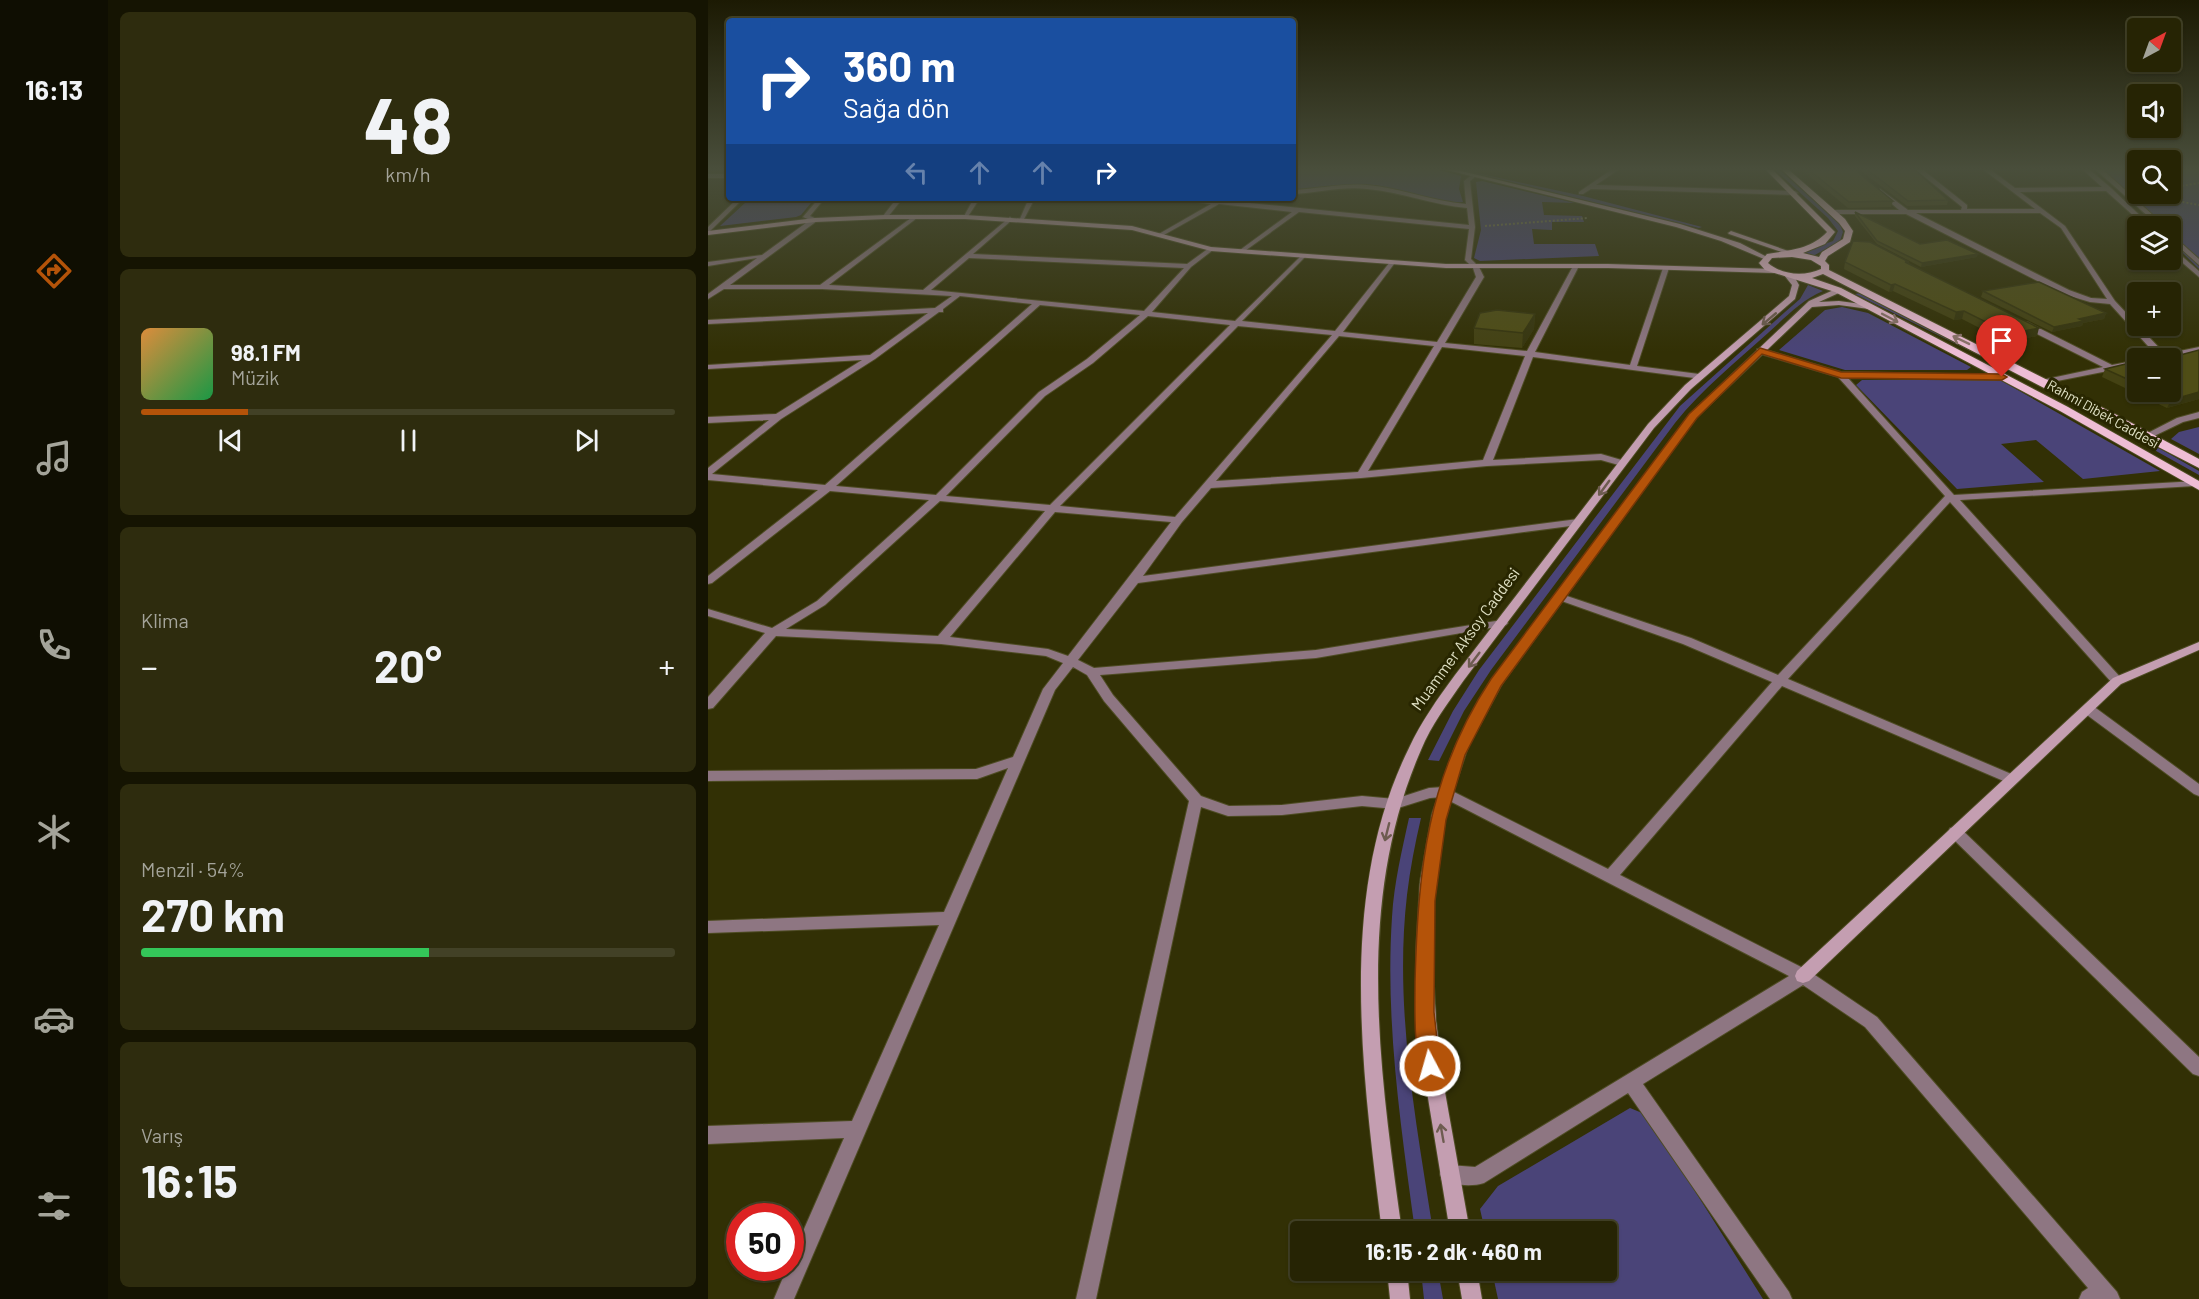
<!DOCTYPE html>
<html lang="tr">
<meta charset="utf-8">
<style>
:root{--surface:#262404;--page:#2e2c0e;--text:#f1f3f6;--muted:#a4a49a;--line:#424126;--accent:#b45309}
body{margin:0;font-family:Barlow,sans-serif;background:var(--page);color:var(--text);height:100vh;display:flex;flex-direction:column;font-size:22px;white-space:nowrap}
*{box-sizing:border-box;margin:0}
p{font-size:20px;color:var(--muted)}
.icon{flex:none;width:33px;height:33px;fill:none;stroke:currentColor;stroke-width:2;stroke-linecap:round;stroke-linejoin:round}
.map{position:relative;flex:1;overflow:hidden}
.details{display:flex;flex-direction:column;gap:12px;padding:12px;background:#151402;width:600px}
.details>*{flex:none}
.top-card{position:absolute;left:18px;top:18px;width:570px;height:183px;border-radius:6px;box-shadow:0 2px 4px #0004,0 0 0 2px var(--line);background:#1a4fa0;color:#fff;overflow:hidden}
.needle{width:39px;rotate:41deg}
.controls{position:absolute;left:1419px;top:18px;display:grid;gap:12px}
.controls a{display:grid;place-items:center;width:54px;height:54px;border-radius:6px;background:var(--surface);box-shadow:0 2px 4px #0004,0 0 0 2px var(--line);font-size:30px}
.speed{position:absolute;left:18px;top:1203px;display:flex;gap:12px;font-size:30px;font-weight:700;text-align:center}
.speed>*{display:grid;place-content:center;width:78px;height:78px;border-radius:50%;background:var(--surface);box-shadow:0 2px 4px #0004,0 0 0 2px var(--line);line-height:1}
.speed .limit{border:9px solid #d22;background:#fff;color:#111}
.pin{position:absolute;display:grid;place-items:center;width:51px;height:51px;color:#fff;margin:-62px -26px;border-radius:50% 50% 50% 0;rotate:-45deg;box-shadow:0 0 6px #0007}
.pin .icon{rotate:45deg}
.me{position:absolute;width:66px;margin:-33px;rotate:354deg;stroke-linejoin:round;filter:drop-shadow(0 0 4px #0008)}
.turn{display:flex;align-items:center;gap:21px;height:126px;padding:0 18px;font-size:27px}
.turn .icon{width:78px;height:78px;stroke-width:2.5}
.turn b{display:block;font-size:42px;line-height:51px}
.lanes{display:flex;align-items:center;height:57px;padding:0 18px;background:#0003;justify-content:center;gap:30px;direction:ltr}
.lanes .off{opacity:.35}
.big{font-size:45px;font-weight:700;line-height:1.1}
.details .widget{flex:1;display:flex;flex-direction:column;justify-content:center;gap:9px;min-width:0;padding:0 21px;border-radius:9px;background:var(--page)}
.details .dial{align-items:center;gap:0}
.dial b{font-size:78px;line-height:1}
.song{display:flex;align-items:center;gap:18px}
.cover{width:72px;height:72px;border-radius:9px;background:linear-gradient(135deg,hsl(30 70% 55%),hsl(140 70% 35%))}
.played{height:6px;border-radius:3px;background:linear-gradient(90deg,var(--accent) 20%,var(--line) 20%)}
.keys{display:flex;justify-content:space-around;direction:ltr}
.heat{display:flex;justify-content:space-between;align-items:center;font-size:33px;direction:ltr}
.charge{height:9px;border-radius:4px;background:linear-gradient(90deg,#34c759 54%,var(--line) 0)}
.trip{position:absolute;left:582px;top:1221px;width:327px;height:60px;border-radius:6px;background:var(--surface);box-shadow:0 2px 4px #0004,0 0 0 2px var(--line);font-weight:700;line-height:60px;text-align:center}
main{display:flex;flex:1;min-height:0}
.menu{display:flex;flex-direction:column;width:108px;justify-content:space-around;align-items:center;background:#0f0e02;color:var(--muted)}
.menu .icon{width:42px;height:42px}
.menu .active{color:var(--accent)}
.menu b{font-size:27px;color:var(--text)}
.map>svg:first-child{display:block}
.green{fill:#4a4478}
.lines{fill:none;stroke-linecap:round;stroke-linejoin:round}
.street-casing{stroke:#4e4c24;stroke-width:2}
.secondary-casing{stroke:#4e4c24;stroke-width:2}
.primary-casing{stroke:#4e4c24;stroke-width:2}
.path{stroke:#7c7b56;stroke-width:2;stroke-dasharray:2 2;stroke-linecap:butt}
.street{fill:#8e7682;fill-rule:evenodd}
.secondary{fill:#c49eb1;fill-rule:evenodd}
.primary{fill:#eebdd5;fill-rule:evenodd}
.wall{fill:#444213}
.shaded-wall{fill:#37360f}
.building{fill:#4f4d16;stroke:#37360f;stroke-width:1.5}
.oneway{stroke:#8b726a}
.oneway2{stroke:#6e5c50}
.route{fill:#b45309;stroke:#753606;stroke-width:1.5}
.labels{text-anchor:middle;stroke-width:6;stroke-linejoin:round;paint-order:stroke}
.far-street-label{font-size:14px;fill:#e1e2c5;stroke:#282600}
.street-label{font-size:16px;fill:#e1e2c5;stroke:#282600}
</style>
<main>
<nav class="menu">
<b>16:13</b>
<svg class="icon active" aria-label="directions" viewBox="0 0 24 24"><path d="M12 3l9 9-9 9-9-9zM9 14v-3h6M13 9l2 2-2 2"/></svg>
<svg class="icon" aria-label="music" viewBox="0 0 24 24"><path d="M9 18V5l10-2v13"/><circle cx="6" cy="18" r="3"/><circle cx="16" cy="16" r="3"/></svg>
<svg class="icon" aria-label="phone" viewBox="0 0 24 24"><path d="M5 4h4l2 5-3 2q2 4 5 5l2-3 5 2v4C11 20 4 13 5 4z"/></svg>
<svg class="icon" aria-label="climate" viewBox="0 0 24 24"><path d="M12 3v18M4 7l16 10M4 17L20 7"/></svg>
<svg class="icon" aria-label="car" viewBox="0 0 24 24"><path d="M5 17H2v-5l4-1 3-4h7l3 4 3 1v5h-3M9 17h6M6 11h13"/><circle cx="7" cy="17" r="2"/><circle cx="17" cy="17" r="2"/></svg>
<svg class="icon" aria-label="filters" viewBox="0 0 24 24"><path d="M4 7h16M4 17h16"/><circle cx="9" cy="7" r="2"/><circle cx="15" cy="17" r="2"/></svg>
</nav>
<section class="details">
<div class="widget dial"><b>48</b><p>km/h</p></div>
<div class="widget">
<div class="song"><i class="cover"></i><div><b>98.1 FM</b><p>Müzik</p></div></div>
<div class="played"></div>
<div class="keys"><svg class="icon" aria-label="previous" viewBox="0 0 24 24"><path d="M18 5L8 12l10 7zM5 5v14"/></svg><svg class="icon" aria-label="pause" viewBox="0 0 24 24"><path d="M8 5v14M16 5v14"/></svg><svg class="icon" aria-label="next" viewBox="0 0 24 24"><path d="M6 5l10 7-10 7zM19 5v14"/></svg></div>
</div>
<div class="widget"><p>Klima</p>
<div class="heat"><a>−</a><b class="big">20°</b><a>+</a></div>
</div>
<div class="widget"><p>Menzil · 54%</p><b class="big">270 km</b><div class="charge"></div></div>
<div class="widget"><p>Varış</p><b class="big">16:15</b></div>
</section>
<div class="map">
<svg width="1491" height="1299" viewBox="0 0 1491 1299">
<rect width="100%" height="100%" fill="#323005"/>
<!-- green -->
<path class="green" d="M585,170H731L753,176L751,189L755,202L741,203L668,185L585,190Z
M754,170L875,196L994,227L991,228Z
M1067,170H1072L1132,224L1135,232L1132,241L1105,256L1091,253L1125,241L1130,231L1120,218Z
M1392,170H1429L1430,194H1462L1463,170H1491V269L1463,241L1462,226H1448Z
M774,181L867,203L834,202L836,215L874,216L876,222H844V230L824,229L826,244H887L891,256L772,261L766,258L773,230L768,182Z
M72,198H107L93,215L88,217L12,226L37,203L70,201Z
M1100,285L1115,291C1093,300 1077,318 1060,333C1028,362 994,389 967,423L783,670L756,711L731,761L720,760L745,711L771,670L972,406L1077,312L1092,299Z
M1152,293L1428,435L1491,471V475L1323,381L1147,294Z
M1134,307L1160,313L1263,367L1259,370H1137L1071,350L1117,310Z
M1154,380H1292L1452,471L1375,479L1328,440L1293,444L1336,482L1249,489L1148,385Z
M1491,427V454L1463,439L1471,432Z
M701,818H713C707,844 702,869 699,895C686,1007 708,1121 725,1231H707C693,1127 677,1022 684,917C686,883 694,850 701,818Z
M922,1108L939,1115L1055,1299H790L784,1271L898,1270V1232L777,1231L772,1209L790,1186Z
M713,1271H730L735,1299H716Z"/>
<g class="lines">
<defs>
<path id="street" d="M903,170H910L888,185L1087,191L1090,193L1087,195L883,189L875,194H871V192Z
M1208,170H1215L1259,205V209H1327L1276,170H1283L1307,188L1394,187L1375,170H1382L1403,188L1443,226H1437L1398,191L1312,192L1357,226L1407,301L1457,354L1491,347V351L1458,358H1445L1449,356L1402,304L1382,302L1355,294L1198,214H1124L1121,212L1124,210H1191L1170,192L1172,189L1200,210H1253L1254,207ZM1208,213H1332L1353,228L1399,299L1383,298L1361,290Z
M1388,170H1395L1457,226H1451Z
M0,174H21V178H0Z
M765,174L768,176L762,181L767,227L763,259L771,267L776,277L737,343L819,351L865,266L868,264L871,266L827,352L922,365L955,268L958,266L961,268L929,366L991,374L995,377L994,379L825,357L785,460L893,454L917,461L919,463L914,466L893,460L779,466L653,478L503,488L474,522L435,576L870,519L875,522L870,525L430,583L370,660L386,668L608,650L794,620L798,621L800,623L798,625L794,626L608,658L392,675L405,695L493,796L521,806L574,805L654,796L687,799L721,788L736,787L900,869L1064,682L975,644L848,599L846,597L848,595H856L983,638L1070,675L1237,496L1130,377L1049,353V349H1055L1133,372L1297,375L1298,377L1294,380L1140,378L1246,495L1489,481L1491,483L1486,486L1252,500L1413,678L1415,681L1413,684H1405L1242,502L1080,679L1308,776L1310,779L1308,782H1298L1074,686L912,875L1101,971L1169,1017L1409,1292L1412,1299H1371L1374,1292L1380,1288L1157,1027L1095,985L935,1084L1081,1292L1084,1299H1062L920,1093L776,1183C764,1187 746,1185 734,1181L732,1174L734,1167L741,1165L767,1167L1081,976L734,797L722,798L687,809L654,806L574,815L520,816L493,807L388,1299H368L481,801L396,701L379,675L365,667L347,690L86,1299H66L79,1268H82V1261L136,1138L0,1144V1126L144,1121L231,925L0,933V921L236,912L300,768L269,779L0,781V771L268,769L305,757L335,689L355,663L338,656L233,644L68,636L5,708L0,709V697L57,633L0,616V609L64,628L109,601L221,500L122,491L4,583L0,584V576L110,490L0,480V468L61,420L0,423V417L68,414L154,360L0,369V365L162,355L220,313L0,324V320L227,308L244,296L114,289H16L0,299V294L49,258L0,266V262L54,255L102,220L95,217L111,198H117L102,216L109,219V221L22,285H112L207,215L209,216V218L121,285L215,290L302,217L305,219L304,220L265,254L479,264L501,248H505V250L483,267L444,312L527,321L595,254L598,256L597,257L534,321L627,331L682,262H686V264L635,332L729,342L768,277L765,268L757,260L761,229L591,212L534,253L532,252V250L584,212L511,204L454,236L449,235L503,204L460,198L511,200L761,225L759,208C725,205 693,192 659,189C634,186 610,193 585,194V190C610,189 634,183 659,185C692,188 724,201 758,204L756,181ZM261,258L476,268L436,311L223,290ZM252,296L324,304L117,485L4,474L73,419L167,359L231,312H235V309ZM332,305L432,315L379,359L331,392L228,495L128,486ZM440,316L522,325L342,505L238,496L337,396L385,363ZM530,326L624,335L467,517L352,506ZM631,336L726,346L650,472L508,481ZM734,347L817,356L775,460L660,471ZM232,501L337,511L230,636L78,629L117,605ZM347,512L463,522L360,656L340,649L242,637Z
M30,198H36L0,233V227Z
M189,198H195L179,218H175V216Z
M266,198H272L259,218H255Z
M321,198H327L315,221H311Z
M1462,233L1491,259V265L1462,239Z
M1462,246L1491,271V277L1462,252Z
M1313,322H1319L1404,365L1430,360V365L1334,384V380L1395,367L1313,326Z
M1491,412V418L1475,422L1442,438L1439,439L1434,436L1469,418Z
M1380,705L1385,706L1491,784V796L1486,794L1375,712L1374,709Z
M1247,827L1252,828L1491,1057V1076L1485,1074L1242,836L1240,832L1242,828Z"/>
<path id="secondary" d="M739,170H749L972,224L1032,243L1061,258L1056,259L1013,241L968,227Z
M177,215H257L424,226L503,247L738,264H900L1066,269L1069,271L1066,273L900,268H738L503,251L424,230L257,219H177L107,222L0,235V231L107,218Z
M1023,231L1086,253L1087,254L1082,255L1021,234L1020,233Z
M1080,273L1086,276L1091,285L1087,299L983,389L946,428L756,680C740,703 723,725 713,750C646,903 672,1072 694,1232H674C655,1075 628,895 701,748C713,722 730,698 747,675L940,424L977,385L1081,296L1084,285L1076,275Z
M1130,288L1134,290L1133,292L1111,302L1131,301L1161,305L1165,307L1161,309L1131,305L1104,307L988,418L794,684L760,747L738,814L727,882L724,951L728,1021L737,1092L762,1232H742L719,1092L711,1021L708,951L712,882L724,814L747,747L784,680L982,414L1101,301Z
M1491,642V650L1413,684L1101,981L1095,983L1089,981L1087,976L1089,971L1405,678Z
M679,1270H699L702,1299H682Z
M749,1270H769L774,1299H754Z"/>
<path id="primary" d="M1058,170H1065L1127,232L1117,244L1095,253L1111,257L1114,252L1135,239L1137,231L1131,223L1074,170H1081L1137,219L1145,231L1142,242L1120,256L1117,261L1121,265V270L1405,413L1491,459V468L1115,274L1104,278L1133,288L1360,407L1491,481V490L1352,411L1127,292L1057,270L1051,263L1059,254C1081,250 1102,250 1119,232ZM1084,257L1103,260L1113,266V269C1096,277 1074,275 1060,263L1064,258Z"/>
</defs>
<!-- street casing -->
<use href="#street" class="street-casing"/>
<!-- secondary casing -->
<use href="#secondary" class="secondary-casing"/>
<!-- primary casing -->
<use href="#primary" class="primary-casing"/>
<!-- path -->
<path class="path" d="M1462,188L1491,183
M1443,196L1491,205
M777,226L880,218"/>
<!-- street -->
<use href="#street" class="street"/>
<!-- secondary -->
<use href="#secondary" class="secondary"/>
<!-- primary -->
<use href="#primary" class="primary"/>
</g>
<!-- wall -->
<path class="wall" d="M1094,170H1147L1185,201L1183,207L1140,208Z
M1152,170H1207L1240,200L1239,205L1199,206Z
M1147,212L1212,244L1269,257L1213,267L1169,244L1147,216Z
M1137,262H1201V264L1329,336L1299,342L1254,319L1246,320L1185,291L1181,292L1136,269Z
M1275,291L1398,313L1396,319L1375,323L1374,326L1344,332L1273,297Z
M827,314L826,329L814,348L766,344V328Z
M1491,350V399L1459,408L1394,377L1397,369L1430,361V392H1462Z"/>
<!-- shaded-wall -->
<path class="shaded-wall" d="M1270,254L1269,257L1213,267L1214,263Z
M1187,284L1185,291L1181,292L1183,285Z
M1256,311L1254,319L1246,320L1248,312Z
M1398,313L1396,319L1375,323L1374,326L1344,332L1346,327L1371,319Z
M827,314L826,329L814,348L815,333Z
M1331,328L1329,336L1299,342L1302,334Z
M1491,392V399L1459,408L1463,400Z"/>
<!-- building -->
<path class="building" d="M1101,170H1147L1185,201L1141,202Z
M1160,170H1207L1240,200L1200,201Z
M1147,212L1212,244L1239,240L1270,254L1214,263L1169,241Z
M1145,241L1162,242L1201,262H1197L1331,328L1302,334L1256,311L1248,312L1187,284L1183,285L1137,262Z
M1331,282L1398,313L1371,319L1376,321L1346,327L1275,291Z
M789,310L827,314L815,333L766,328L772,313Z
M1491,350V392L1463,400L1445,392H1462V358H1461Z
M1454,355L1461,358H1441Z
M1430,361V384L1397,369Z"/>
<!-- one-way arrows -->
<defs><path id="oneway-shaft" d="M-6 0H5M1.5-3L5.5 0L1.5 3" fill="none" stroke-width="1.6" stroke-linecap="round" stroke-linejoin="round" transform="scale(1.5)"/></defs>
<g class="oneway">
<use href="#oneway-shaft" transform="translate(1182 318) rotate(28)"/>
<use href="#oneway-shaft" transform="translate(1253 340) rotate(-154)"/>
</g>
<g class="oneway2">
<use href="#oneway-shaft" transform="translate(1061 319) rotate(140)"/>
<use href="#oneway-shaft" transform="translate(896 488) rotate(126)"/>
<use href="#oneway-shaft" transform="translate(766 660) rotate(127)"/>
<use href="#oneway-shaft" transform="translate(679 832) rotate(104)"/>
<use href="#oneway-shaft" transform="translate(734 1133) rotate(-100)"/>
</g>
<!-- sky -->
<linearGradient id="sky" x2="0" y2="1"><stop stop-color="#1c1a03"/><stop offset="0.48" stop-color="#494e3b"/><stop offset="1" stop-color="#494e3b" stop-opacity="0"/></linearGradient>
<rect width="1491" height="352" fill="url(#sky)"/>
<!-- route -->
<path class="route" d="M1052,348L1133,372L1294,374L1299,377L1294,380L1133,378L1054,354L989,418L793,686L757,755L738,820L727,901L726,1012L732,1066L729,1073L722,1075L715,1073C705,1050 707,1007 707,982C710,869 719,776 783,679L981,414Z"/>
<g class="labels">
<!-- far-street labels -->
<g class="far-street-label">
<text transform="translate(1395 414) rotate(29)" y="5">Rahmi Dibek Caddesi</text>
</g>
<!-- street labels -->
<g class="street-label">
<text transform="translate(757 639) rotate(-54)" y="6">Muammer Aksoy Caddesi</text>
</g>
</g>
</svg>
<div class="controls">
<a><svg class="needle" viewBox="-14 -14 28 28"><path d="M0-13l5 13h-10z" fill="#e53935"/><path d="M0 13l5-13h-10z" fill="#a4a49a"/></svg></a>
<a><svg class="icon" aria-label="sound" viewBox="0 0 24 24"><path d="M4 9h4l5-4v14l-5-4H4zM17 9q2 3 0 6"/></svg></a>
<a><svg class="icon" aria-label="search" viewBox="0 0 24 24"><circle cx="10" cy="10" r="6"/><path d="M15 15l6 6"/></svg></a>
<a><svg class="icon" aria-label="layers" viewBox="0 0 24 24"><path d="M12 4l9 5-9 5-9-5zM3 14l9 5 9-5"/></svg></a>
<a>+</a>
<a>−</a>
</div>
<div class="speed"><div class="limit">50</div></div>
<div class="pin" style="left:1294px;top:377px;background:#d93025"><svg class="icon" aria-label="arrive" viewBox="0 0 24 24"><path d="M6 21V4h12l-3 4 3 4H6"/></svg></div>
<svg class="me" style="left:722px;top:1066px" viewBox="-20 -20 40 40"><circle r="17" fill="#b45309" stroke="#fff" stroke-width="3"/><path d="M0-11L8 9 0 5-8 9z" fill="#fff"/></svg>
<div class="trip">16:15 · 2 dk · 460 m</div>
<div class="top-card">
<div class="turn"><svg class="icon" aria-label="right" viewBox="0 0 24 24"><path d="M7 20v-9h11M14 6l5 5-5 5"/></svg><div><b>360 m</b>Sağa dön</div></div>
<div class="lanes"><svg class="icon off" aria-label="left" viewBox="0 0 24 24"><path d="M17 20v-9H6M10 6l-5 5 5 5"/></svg><svg class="icon off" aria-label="ahead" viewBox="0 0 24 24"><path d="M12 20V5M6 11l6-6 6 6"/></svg><svg class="icon off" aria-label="ahead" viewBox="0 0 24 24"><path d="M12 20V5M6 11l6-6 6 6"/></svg><svg class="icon" aria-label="right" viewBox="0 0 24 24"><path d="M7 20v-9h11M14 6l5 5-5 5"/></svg></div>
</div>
</div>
</main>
